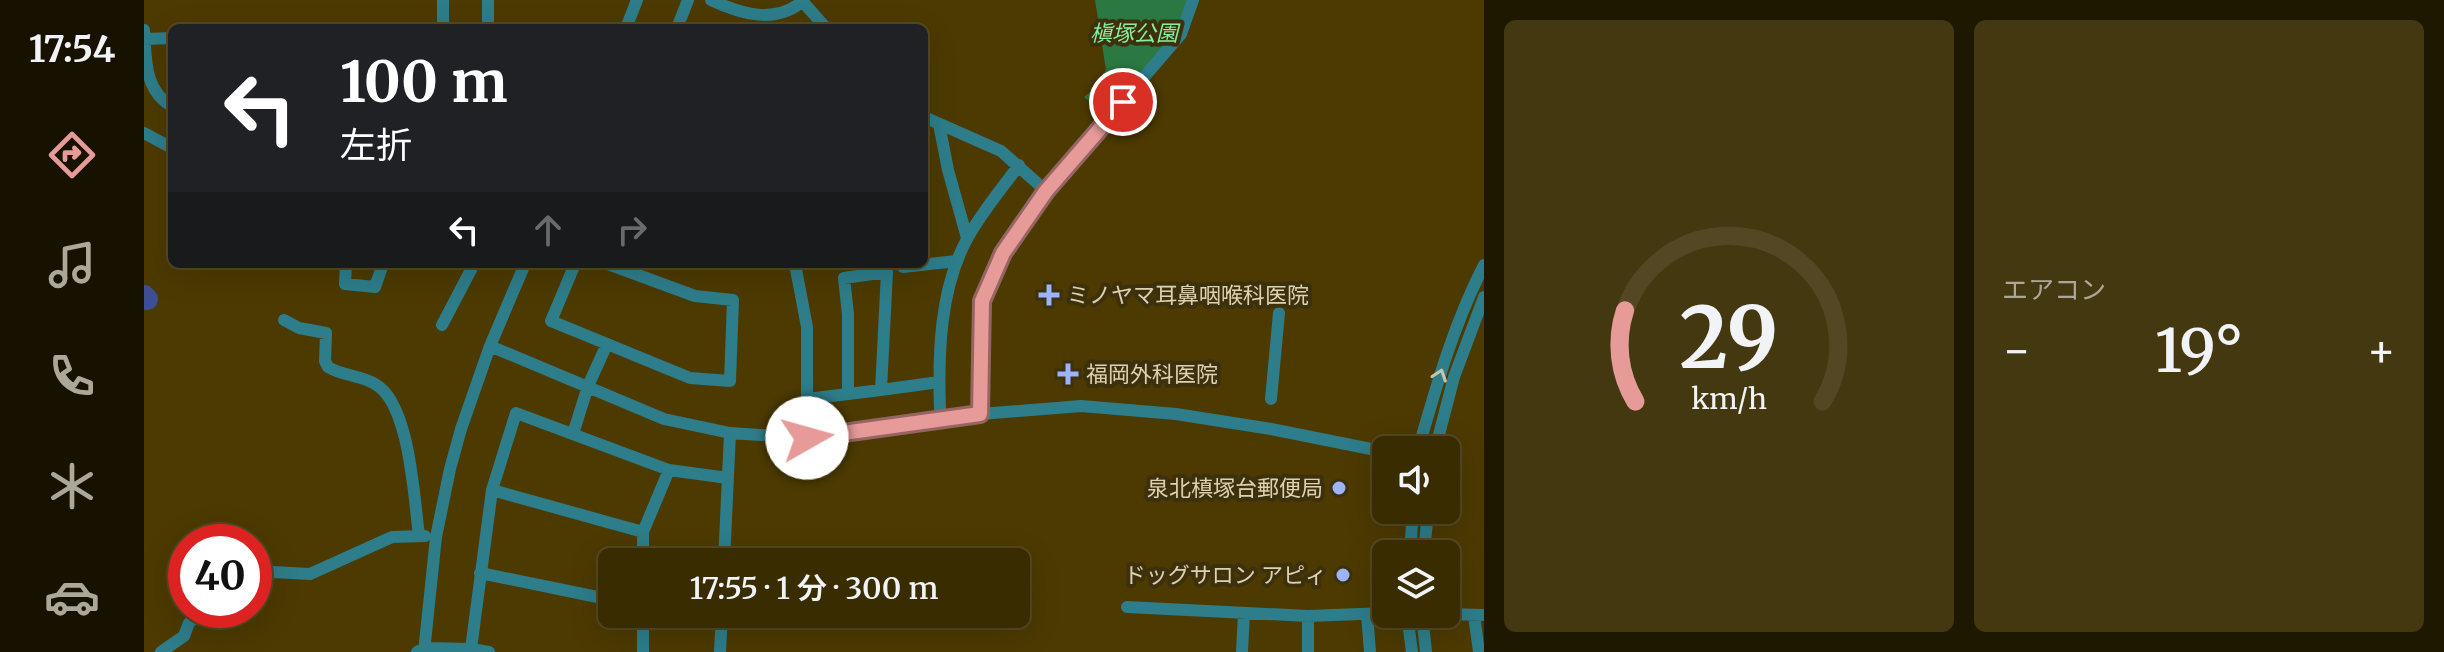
<!DOCTYPE html>
<html lang="ja">
<meta charset="utf-8">
<style>
:root{--surface:#392c01;--page:#443810;--text:#f1f3f6;--muted:#aba799;--line:#534823;--accent:#e69b98}
body{margin:0;font-family:Merriweather,"Noto Sans JP",serif;background:var(--page);color:var(--text);height:100vh;display:flex;flex-direction:column;font-size:30px;white-space:nowrap}
*{box-sizing:border-box;margin:0}
p{font-size:26px;color:var(--muted)}
.icon{flex:none;width:44px;height:44px;fill:none;stroke:currentColor;stroke-width:2;stroke-linecap:round;stroke-linejoin:round}
.map{position:relative;flex:1;overflow:hidden}
.side{display:flex;flex-direction:column;gap:20px;padding:20px;background:#1f1801;width:960px}
.side>*{flex:none}
.guide{position:absolute;left:24px;top:24px;width:760px;height:244px;border-radius:12px;box-shadow:0 8px 32px #0002,0 0 0 2px var(--line);background:#202124;color:#fff;overflow:hidden}
.controls{position:absolute;left:1228px;top:436px;display:grid;gap:16px}
.controls a{display:grid;place-items:center;width:88px;height:88px;border-radius:12px;background:var(--surface);box-shadow:0 8px 32px #0002,0 0 0 2px var(--line);font-size:40px}
.speed{position:absolute;left:24px;top:524px;display:flex;gap:16px;font-size:40px;font-weight:700;text-align:center}
.speed>*{display:grid;place-content:center;width:104px;height:104px;border-radius:50%;background:var(--surface);box-shadow:0 8px 32px #0002,0 0 0 2px var(--line);line-height:1}
.speed .limit{border:12px solid #d22;background:#fff;color:#111}
.pin{position:absolute;display:grid;place-items:center;width:68px;height:68px;color:#fff;margin:-34px;border:4px solid #fff;border-radius:50%;box-shadow:0 2px 8px #0007}
.me{position:absolute;width:88px;margin:-44px;rotate:83deg;stroke-linejoin:round;filter:drop-shadow(0 0 6px #0008)}
.turn{display:flex;align-items:center;gap:28px;height:168px;padding:0 40px;font-size:36px}
.turn .icon{width:104px;height:104px;stroke-width:2.5}
.turn b{display:block;font-size:56px;line-height:68px}
.lanes{display:flex;align-items:center;height:76px;padding:0 40px;background:#0003;justify-content:center;gap:40px;direction:ltr}
.lanes .off{opacity:.35}
.big{font-size:60px;font-weight:600;line-height:1.1}
.side .card{flex:1;display:flex;flex-direction:column;justify-content:center;gap:12px;min-width:0;padding:0 28px;border-radius:12px;background:var(--page)}
.side .dial{align-items:center;gap:0}
.dial svg{height:208px;overflow:visible;fill:none;stroke:var(--line);stroke-width:7;stroke-linecap:round;text-anchor:middle}
.dial text{fill:var(--text);stroke:none}
.heat{display:flex;justify-content:space-between;align-items:center;font-size:44px;direction:ltr}
.side .tiles{flex:1;display:grid;gap:20px;grid-template-columns:repeat(2,1fr)}
.trip{position:absolute;left:454px;top:548px;width:432px;height:80px;border-radius:12px;background:var(--surface);box-shadow:0 8px 32px #0002,0 0 0 2px var(--line);font-weight:600;line-height:80px;text-align:center}
main{display:flex;flex:1;min-height:0}
.menu{display:flex;flex-direction:column;width:144px;justify-content:space-around;align-items:center;background:#171200;color:var(--muted)}
.menu .icon{width:56px;height:56px}
.menu .on{color:var(--accent)}
.menu b{font-size:36px;color:var(--text)}
.map>svg:first-child{display:block}
.green{fill:#2c7842}
.lines{fill:none;stroke-linecap:round;stroke-linejoin:round}
.river{stroke:#3c4f94;stroke-width:22}
.minor{stroke:#2d7d8a;stroke-width:12}
.oneway{stroke:#c3c4ab}
.route-casing{stroke:#966563;stroke-width:20}
.route{stroke:#e69b98;stroke-width:14}
.poi-dot{fill:#9cb4fd;stroke:#3d310d;stroke-width:3}
.labels{text-anchor:middle;stroke-width:8;stroke-linejoin:round;paint-order:stroke}
.park-label{font-size:22px;font-style:italic;fill:#87ed9f;stroke:#3d310d}
.poi-label{font-size:22px;fill:#ddd1b1;stroke:#3d310d;text-anchor:start}
</style>
<main>
<nav class="menu">
<b>17:54</b>
<svg class="icon on" aria-label="directions" viewBox="0 0 24 24"><path d="M12 3l9 9-9 9-9-9zM9 14v-3h6M13 9l2 2-2 2"/></svg>
<svg class="icon" aria-label="music" viewBox="0 0 24 24"><path d="M9 18V5l10-2v13"/><circle cx="6" cy="18" r="3"/><circle cx="16" cy="16" r="3"/></svg>
<svg class="icon" aria-label="phone" viewBox="0 0 24 24"><path d="M5 4h4l2 5-3 2q2 4 5 5l2-3 5 2v4C11 20 4 13 5 4z"/></svg>
<svg class="icon" aria-label="climate" viewBox="0 0 24 24"><path d="M12 3v18M4 7l16 10M4 17L20 7"/></svg>
<svg class="icon" aria-label="car" viewBox="0 0 24 24"><path d="M5 17H2v-5l4-1 3-4h7l3 4 3 1v5h-3M9 17h6M6 11h13"/><circle cx="7" cy="17" r="2"/><circle cx="17" cy="17" r="2"/></svg>
</nav>
<div class="map">
<svg width="1340" height="652" viewBox="0 0 1340 652">
<rect width="100%" height="100%" fill="#4c3a01"/>
<!-- green -->
<path class="green" d="M951,0H1044C1028,46 993,80 960,114L940,97L951,88L962,70Z"/>
<g class="lines">
<!-- river -->
<path class="river" d="M0,296L3,299"/>
<!-- minor -->
<path class="minor" d="M567,0C597,14 632,25 660,0
M659,2L682,28
M112,28H159
M299,28V0
M344,28V0
M482,28L493,0
M533,28L544,0
M0,30C2,58 0,91 28,106
M0,39L28,38
M780,117L857,151L902,191
M795,124L804,170L823,238
M0,133L28,148
M202,264L201,284L231,287L239,264
M431,264L407,321L546,378L586,381L589,300L551,296L464,264
M651,264L663,327V438
M759,264V267L812,261
M140,320L155,328L182,333L181,361L184,367C198,376 217,375 231,384C266,403 270,499 275,536
M298,325L330,264
M346,346L520,419L586,433L663,438L836,414L937,406L1032,414L1127,429L1242,452
M704,394L737,390
M663,399L704,394V314L700,278L743,272L737,390L795,382
M1127,399L1135,313
M796,409C794,354 796,290 822,241C836,214 857,190 875,165
M836,414L838,301L859,253L902,191L1037,34L1049,0
M429,434L444,386L463,344
M1274,450C1292,387 1310,323 1340,265
M1291,450L1310,377L1340,297
M348,490L499,532
M1266,554L1269,510
M1280,554L1284,510
M499,562V532L525,470
M580,562L586,433
M336,573L468,600
M110,590L122,576L129,572L166,574L248,537L281,536
M983,607L1164,616L1242,613
M499,614V652
M1223,614L1226,652
M1263,614L1268,652
M1278,614L1282,652
M1302,614L1340,615
M1330,615L1335,652
M1164,616V652
M327,649L345,652
M17,652L40,636L45,623L48,620L80,610
M273,652L280,648L327,649L348,490L372,413L525,470L584,478
M280,652L292,537L306,469L317,429L346,346L381,264
M576,652L578,614
M1098,652L1100,613"/>
</g>
<!-- one-way arrows -->
<defs><path id="oneway-chevron" d="M-2-3.5L2.5 0L-2 3.5" fill="none" stroke-width="1.6" stroke-linecap="round" stroke-linejoin="round" transform="scale(2)"/></defs>
<use class="oneway" href="#oneway-chevron" transform="translate(1296 375) rotate(-71)"/>
<g class="lines">
<defs>
<path id="route" d="M663,438L836,414L838,301L859,253L902,191L979,102"/>
</defs>
<!-- route casing -->
<use href="#route" class="route-casing"/>
<!-- route -->
<use href="#route" class="route"/>
</g>
<!-- markers -->
<g class="poi-dot">
<path d="M901 283h8v8h8v8h-8v8h-8v-8h-8v-8h8z"/>
<path d="M920 362h8v8h8v8h-8v8h-8v-8h-8v-8h8z"/>
<circle cx="1195" cy="488" r="8"/>
<circle cx="1199" cy="575" r="8"/>
</g>
<g class="labels">
<!-- park labels -->
<g class="park-label">
<text x="990" y="41">槇塚公園</text>
</g>
<!-- poi labels -->
<g class="poi-label">
<text x="923" y="303">ミノヤマ耳鼻咽喉科医院</text>
<text x="942" y="382">福岡外科医院</text>
<text x="1179" y="496" text-anchor="end">泉北槙塚台郵便局</text>
<text x="1183" y="583" text-anchor="end">ドッグサロン アピィ</text>
</g>
</g>
</svg>
<div class="controls">
<a><svg class="icon" aria-label="sound" viewBox="0 0 24 24"><path d="M4 9h4l5-4v14l-5-4H4zM17 9q2 3 0 6"/></svg></a>
<a><svg class="icon" aria-label="layers" viewBox="0 0 24 24"><path d="M12 4l9 5-9 5-9-5zM3 14l9 5 9-5"/></svg></a>
</div>
<div class="speed"><div class="limit">40</div></div>
<div class="pin" style="left:979px;top:102px;background:#d93025"><svg class="icon" aria-label="arrive" viewBox="0 0 24 24"><path d="M6 21V4h12l-3 4 3 4H6"/></svg></div>
<svg class="me" style="left:663px;top:438px" viewBox="-20 -20 40 40"><circle r="19" fill="#fff"/><path d="M0-13L10 11 0 6-10 11z" fill="#e69b98"/></svg>
<div class="trip">17:55 · 1 分 · 300 m</div>
<div class="guide">
<div class="turn"><svg class="icon" aria-label="left" viewBox="0 0 24 24"><path d="M17 20v-9H6M10 6l-5 5 5 5"/></svg><div><b>100 m</b>左折</div></div>
<div class="lanes"><svg class="icon" aria-label="left" viewBox="0 0 24 24"><path d="M17 20v-9H6M10 6l-5 5 5 5"/></svg><svg class="icon off" aria-label="ahead" viewBox="0 0 24 24"><path d="M12 20V5M6 11l6-6 6 6"/></svg><svg class="icon off" aria-label="right" viewBox="0 0 24 24"><path d="M7 20v-9h11M14 6l5 5-5 5"/></svg></div>
</div>
</div>
<section class="side">
<div class="tiles">
<div class="card dial"><svg viewBox="0 0 100 80">
<path d="M14 69A42 42 0 1 1 86 69"/>
<path d="M14 69A42 42 0 0 1 10 34" stroke="#e69b98"/>
<text x="50" y="56" font-size="32" font-weight="700">29</text>
<text x="50" y="72" font-size="11">km/h</text>
</svg></div>
<div class="card"><p>エアコン</p>
<div class="heat"><a>−</a><b class="big">19°</b><a>+</a></div>
</div>
</div>
</section>
</main>
